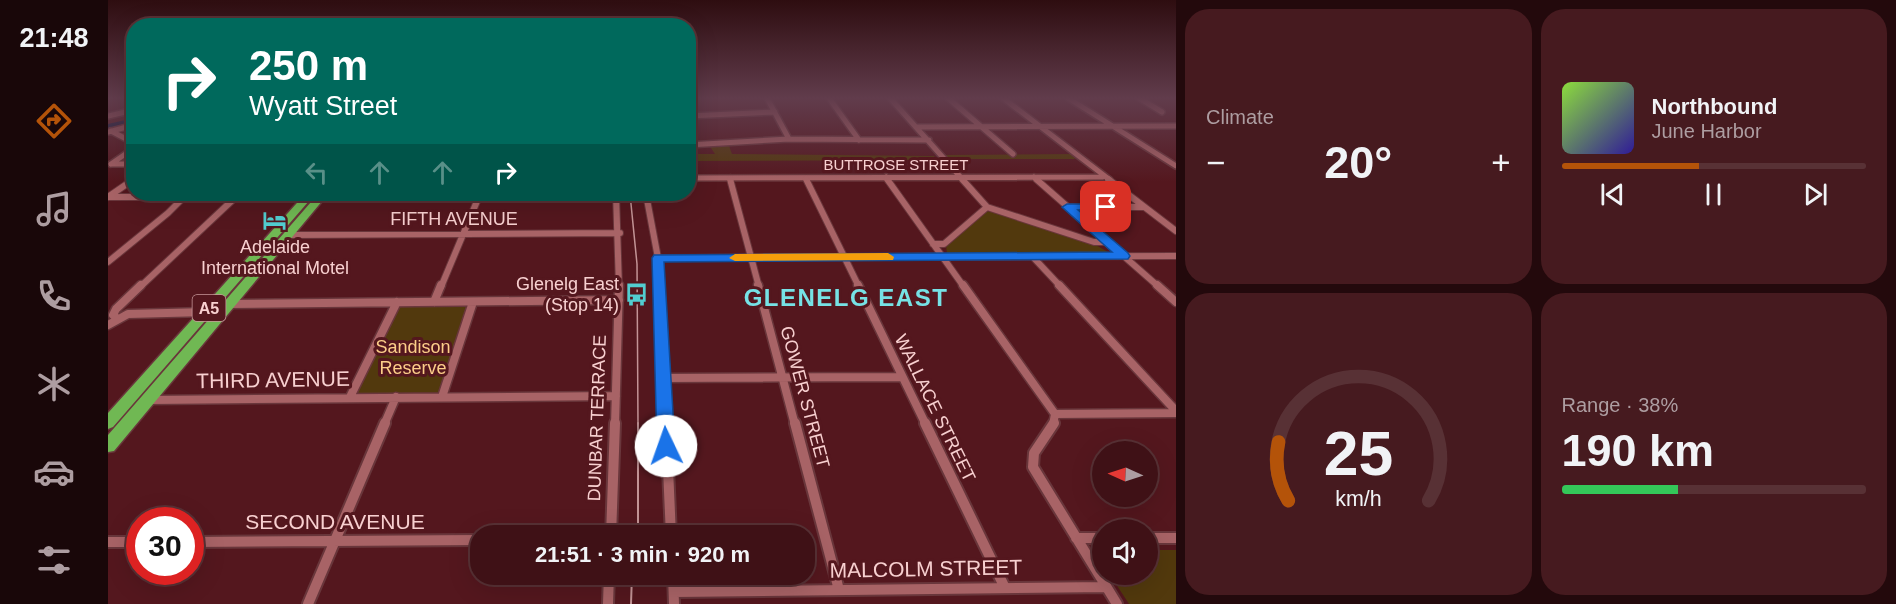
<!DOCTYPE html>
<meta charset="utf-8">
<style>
:root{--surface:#3f1116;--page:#461a1f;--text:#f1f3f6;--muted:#ad9da1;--line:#583135;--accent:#b45309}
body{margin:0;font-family:Arial,sans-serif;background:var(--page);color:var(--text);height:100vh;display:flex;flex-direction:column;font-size:22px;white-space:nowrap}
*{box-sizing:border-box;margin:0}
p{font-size:20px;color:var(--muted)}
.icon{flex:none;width:33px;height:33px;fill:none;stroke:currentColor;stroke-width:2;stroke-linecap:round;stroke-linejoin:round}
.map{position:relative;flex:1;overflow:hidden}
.side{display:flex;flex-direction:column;gap:9px;padding:9px;background:#23090c;width:720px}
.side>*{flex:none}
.banner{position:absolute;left:18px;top:18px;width:570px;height:183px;border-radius:24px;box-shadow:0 6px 24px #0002,0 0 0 2px var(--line);background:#00695c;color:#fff;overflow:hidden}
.needle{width:39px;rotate:273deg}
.fabs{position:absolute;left:984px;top:441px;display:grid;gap:12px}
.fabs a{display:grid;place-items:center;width:66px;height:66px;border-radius:50%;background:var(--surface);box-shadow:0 6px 24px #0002,0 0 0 2px var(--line);font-size:30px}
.speed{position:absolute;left:18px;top:507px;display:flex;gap:12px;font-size:30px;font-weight:700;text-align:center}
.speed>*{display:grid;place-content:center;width:78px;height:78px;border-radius:50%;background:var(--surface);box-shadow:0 6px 24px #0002,0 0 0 2px var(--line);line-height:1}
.speed .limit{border:9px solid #d22;background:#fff;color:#111}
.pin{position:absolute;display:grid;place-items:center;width:51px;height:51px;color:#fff;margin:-26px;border-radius:12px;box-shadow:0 3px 9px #0006}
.me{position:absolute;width:66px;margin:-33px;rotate:357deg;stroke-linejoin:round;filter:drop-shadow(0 0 4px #0008)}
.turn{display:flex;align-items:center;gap:21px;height:126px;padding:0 24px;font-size:27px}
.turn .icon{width:78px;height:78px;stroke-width:2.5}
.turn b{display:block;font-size:42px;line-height:51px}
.lanes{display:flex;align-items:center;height:57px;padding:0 24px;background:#0003;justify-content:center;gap:30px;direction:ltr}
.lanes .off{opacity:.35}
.big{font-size:45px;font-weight:600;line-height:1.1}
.side .widget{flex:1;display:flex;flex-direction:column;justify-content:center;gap:9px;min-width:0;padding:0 21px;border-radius:24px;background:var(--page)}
.side .dial{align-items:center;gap:0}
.dial svg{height:156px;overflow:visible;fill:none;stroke:var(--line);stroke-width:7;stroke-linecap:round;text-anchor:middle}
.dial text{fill:var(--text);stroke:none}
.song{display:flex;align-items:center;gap:18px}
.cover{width:72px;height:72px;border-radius:9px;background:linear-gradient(135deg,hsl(90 70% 55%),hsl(250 70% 35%))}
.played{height:6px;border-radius:3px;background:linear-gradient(90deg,var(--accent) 45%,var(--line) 45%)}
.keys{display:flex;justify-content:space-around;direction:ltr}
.heat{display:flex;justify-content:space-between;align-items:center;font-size:33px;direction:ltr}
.charge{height:9px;border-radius:4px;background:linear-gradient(90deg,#34c759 38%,var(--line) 0)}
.side .tiles{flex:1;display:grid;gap:9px;grid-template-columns:repeat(2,1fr)}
.trip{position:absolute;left:362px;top:525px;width:345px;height:60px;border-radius:24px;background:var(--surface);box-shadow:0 6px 24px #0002,0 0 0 2px var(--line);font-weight:600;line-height:60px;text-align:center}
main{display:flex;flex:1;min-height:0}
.menu{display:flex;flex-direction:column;width:108px;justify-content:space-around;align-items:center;background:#190709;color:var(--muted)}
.menu .icon{width:42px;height:42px}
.menu .active{color:var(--accent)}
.menu b{font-size:27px;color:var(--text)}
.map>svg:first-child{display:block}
.green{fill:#52390d}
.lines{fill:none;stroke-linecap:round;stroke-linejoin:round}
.river{fill:#001941;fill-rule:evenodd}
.minor-far3-casing{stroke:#69363b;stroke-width:8}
.minor-far2-casing{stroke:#69363b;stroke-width:8}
.minor-far1-casing{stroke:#69363b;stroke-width:11}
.minor-casing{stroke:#69363b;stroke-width:14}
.highway-casing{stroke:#69363b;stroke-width:3}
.minor-far3{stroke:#a86366;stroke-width:5}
.minor-far2{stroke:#a86366;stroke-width:6}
.minor-far1{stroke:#a86366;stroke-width:8}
.minor{stroke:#a86366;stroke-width:10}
.highway{fill:#70b853;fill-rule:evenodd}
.tram-far1{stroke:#c39496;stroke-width:1.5}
.tram{stroke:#c39496;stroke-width:2}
.route{fill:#1a73e8;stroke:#114b97;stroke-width:1.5}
.slow{fill:#f59e0b}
.labels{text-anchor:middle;stroke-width:6;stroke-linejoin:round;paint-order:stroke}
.far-street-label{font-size:15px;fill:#f8d0d0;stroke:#54171e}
.shield{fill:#54171e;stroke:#c7989b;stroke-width:1.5}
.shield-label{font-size:16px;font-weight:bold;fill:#f8d0d0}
.street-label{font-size:18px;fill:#f8d0d0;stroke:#54171e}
.poi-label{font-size:18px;fill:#f8d0d0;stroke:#54171e}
.park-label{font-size:18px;fill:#fcce89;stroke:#54171e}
.near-street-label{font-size:21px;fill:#f8d0d0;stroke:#54171e}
.district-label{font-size:24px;font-weight:bold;letter-spacing:1.5px;fill:#76e2e5;stroke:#54171e}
</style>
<main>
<nav class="menu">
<b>21:48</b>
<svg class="icon active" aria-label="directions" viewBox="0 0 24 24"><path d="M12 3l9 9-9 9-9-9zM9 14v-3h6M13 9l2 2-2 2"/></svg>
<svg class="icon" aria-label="music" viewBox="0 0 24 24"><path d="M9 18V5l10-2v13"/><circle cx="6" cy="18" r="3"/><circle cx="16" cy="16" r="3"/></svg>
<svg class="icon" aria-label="phone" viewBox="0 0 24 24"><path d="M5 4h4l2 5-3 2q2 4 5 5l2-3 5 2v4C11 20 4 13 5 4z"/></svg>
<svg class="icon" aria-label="climate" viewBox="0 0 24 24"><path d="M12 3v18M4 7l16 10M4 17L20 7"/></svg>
<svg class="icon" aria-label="car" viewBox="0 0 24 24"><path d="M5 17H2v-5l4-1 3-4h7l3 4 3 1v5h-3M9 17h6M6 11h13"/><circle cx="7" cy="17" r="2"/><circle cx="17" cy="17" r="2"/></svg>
<svg class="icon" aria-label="filters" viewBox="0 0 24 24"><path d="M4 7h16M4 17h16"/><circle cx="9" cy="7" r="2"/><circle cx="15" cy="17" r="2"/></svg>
</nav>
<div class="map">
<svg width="1068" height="604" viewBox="0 0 1068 604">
<rect width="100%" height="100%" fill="#54171e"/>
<!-- green -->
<path class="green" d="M620,143L624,154L826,156L829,160L581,161V154H607L601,145Z
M965,154L967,159H841L836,155Z
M875,211L892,212L986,244L1000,252L839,253L838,246Z
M361,305L331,393H247L291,306Z
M1040,550H1068V604H1021L1002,575L1040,574Z"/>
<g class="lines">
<!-- river -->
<path class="river" d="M26,118V122L0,128V124Z"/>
<defs>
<path id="minor-far3" d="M659,98L681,139
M721,98L751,140
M782,98L855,180
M840,98L905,154
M895,98L1002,180
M960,98L1068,166
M1031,98L1054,112
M0,116L26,110
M580,116L667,112
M809,127L1068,126
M3,131L26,143
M0,132L26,125
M580,145L681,139L821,140
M3,164L26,148
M3,164H26
M778,177L780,180
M926,177L930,180
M580,178L995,177
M622,178L623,180
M698,178L699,180
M24,180L26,179"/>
<path id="minor-far2" d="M622,179L651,287
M698,179L751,287
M779,179L856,287
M854,179L879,207
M928,179L1051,287
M1000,179L1068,231
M508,194L511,287
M538,194L550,258L551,287
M0,197H76
M0,197L26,179
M960,207H1036
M180,235L512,233
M825,244H836L879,207L986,242H1000
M924,256L953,287
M550,258L1068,256
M0,262L60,213L79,194
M32,287L131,194
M333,287L372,194"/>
<path id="minor-far1" d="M551,285L558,425
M650,285L687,425
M750,285L818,425
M855,285L947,414
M951,285L1068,411
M1049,285L1068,302
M326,302L333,285
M121,304L511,300
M10,319L5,315L8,309L33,285
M0,325L20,314L98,312
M555,378L794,377
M242,397L289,302
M334,397L365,302
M41,400L508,396
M947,414L1068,413
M276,425L288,397
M507,425L511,285
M945,425L947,414"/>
<path id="minor" d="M558,423L563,536
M687,423L731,590
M817,423L897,588
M946,423L926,453L925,467L1009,604
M503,536L507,423
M968,538H994
M1040,538H1068
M0,542H32
M82,542L372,540
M565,574L566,604
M566,592L998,587
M200,604L277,423
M500,604L501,574"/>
<path id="highway" d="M197,194H207L5,427L0,429V413Z
M210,194H220L6,451L0,452V435Z"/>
</defs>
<!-- minor-far3 casing -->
<use href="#minor-far3" class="minor-far3-casing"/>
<!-- minor-far2 casing -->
<use href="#minor-far2" class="minor-far2-casing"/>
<!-- minor-far1 casing -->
<use href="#minor-far1" class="minor-far1-casing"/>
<!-- minor casing -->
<use href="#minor" class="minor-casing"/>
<!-- highway casing -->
<use href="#highway" class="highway-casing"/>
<!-- minor-far3 -->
<use href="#minor-far3" class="minor-far3"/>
<!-- minor-far2 -->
<use href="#minor-far2" class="minor-far2"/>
<!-- minor-far1 -->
<use href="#minor-far1" class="minor-far1"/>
<!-- minor -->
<use href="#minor" class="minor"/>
<!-- highway -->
<use href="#highway" class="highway"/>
<!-- tram-far1 -->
<path class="tram-far1" d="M522,194L529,264L530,425"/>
<!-- tram -->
<path class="tram" d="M530,423V536
M523,604L524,574"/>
</g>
<!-- sky -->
<linearGradient id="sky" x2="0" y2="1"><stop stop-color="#2e0d10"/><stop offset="0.54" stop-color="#613c4c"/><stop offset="1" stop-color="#613c4c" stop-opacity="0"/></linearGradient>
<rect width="1068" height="182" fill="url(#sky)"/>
<!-- route -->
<path class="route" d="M998,204L1003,207L1002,209L970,210L1020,253L1022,256L1020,259L556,262L567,446L565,451L558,453L552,451L549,446L544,258L546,255L1004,252L954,207L959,204Z"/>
<!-- slow -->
<path class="slow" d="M780,253L786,257L785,260L627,261L621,258L627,254Z"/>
<!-- icons -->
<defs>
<symbol id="hotel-bare" viewBox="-9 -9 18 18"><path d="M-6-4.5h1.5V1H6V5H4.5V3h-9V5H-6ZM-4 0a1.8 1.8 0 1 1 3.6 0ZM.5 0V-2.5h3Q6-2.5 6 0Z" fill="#52cdd0" stroke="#54171e" stroke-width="2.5" paint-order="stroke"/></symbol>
<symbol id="bus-bare" viewBox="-9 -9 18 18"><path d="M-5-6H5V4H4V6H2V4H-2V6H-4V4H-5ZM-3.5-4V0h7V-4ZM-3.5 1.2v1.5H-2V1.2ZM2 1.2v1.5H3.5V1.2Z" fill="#52cdd0" stroke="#54171e" stroke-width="2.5" paint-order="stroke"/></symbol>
</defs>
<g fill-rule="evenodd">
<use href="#hotel-bare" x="150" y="204" width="33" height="33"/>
<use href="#bus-bare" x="512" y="278" width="33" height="33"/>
</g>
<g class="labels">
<!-- far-street labels -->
<g class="far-street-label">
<text x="788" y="170">BUTTROSE STREET</text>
</g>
<!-- shield labels -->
<rect class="shield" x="84.5" y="295" width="33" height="26" rx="4.5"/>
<g class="shield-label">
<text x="101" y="314">A5</text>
</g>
<!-- street labels -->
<g class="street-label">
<text x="346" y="225">FIFTH AVENUE</text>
<text transform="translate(697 397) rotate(75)" y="6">GOWER STREET</text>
<text transform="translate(827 408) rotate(64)" y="6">WALLACE STREET</text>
<text transform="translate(489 418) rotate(-88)" y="6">DUNBAR TERRACE</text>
</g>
<!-- poi labels -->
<g class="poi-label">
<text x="167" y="253">Adelaide<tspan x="167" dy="21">International Motel</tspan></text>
<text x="511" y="290" text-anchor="end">Glenelg East<tspan x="511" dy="21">(Stop 14)</tspan></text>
</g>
<!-- park labels -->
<g class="park-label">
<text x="305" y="353">Sandison<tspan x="305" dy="21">Reserve</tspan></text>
</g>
<!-- near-street labels -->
<g class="near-street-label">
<text transform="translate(165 380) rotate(-1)" y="7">THIRD AVENUE</text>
<text x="227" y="529">SECOND AVENUE</text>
<text transform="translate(818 569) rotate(-1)" y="7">MALCOLM STREET</text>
</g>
<!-- district labels -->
<g class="district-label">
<text x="738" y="306">GLENELG EAST</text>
</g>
</g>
</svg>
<div class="fabs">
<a><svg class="needle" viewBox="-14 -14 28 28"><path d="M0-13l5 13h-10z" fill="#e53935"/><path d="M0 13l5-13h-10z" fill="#ad9da1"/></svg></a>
<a><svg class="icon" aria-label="sound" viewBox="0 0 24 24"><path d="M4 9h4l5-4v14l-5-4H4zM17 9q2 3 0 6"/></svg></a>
</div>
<div class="speed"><div class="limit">30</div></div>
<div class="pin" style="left:998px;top:207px;background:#d93025"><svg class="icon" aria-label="arrive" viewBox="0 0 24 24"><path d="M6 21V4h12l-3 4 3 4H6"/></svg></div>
<svg class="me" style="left:558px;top:446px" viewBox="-20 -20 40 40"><circle r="19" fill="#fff"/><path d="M0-13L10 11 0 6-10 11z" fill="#1a73e8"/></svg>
<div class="trip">21:51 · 3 min · 920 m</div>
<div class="banner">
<div class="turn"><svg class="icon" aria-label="right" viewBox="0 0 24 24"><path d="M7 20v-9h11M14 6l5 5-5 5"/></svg><div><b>250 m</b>Wyatt Street</div></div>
<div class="lanes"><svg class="icon off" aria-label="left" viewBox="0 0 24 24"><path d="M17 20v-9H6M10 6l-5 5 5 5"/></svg><svg class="icon off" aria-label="ahead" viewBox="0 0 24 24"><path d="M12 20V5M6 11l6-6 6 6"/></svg><svg class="icon off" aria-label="ahead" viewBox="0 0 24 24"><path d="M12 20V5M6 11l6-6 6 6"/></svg><svg class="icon" aria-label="right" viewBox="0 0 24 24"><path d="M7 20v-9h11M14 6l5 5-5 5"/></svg></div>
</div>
</div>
<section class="side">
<div class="tiles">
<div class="widget"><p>Climate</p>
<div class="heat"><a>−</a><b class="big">20°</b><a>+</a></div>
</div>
<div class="widget">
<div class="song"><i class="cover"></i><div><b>Northbound</b><p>June Harbor</p></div></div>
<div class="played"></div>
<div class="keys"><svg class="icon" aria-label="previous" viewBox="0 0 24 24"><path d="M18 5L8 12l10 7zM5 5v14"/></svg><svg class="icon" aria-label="pause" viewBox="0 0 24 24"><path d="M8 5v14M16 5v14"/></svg><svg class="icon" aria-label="next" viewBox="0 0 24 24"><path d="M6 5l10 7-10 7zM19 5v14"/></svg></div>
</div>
<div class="widget dial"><svg viewBox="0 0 100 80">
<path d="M14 69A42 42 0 1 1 86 69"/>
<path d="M14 69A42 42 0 0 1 9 39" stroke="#b45309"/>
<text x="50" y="56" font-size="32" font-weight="700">25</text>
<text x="50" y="72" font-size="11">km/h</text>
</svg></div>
<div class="widget"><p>Range · 38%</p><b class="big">190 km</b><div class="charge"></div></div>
</div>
</section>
</main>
